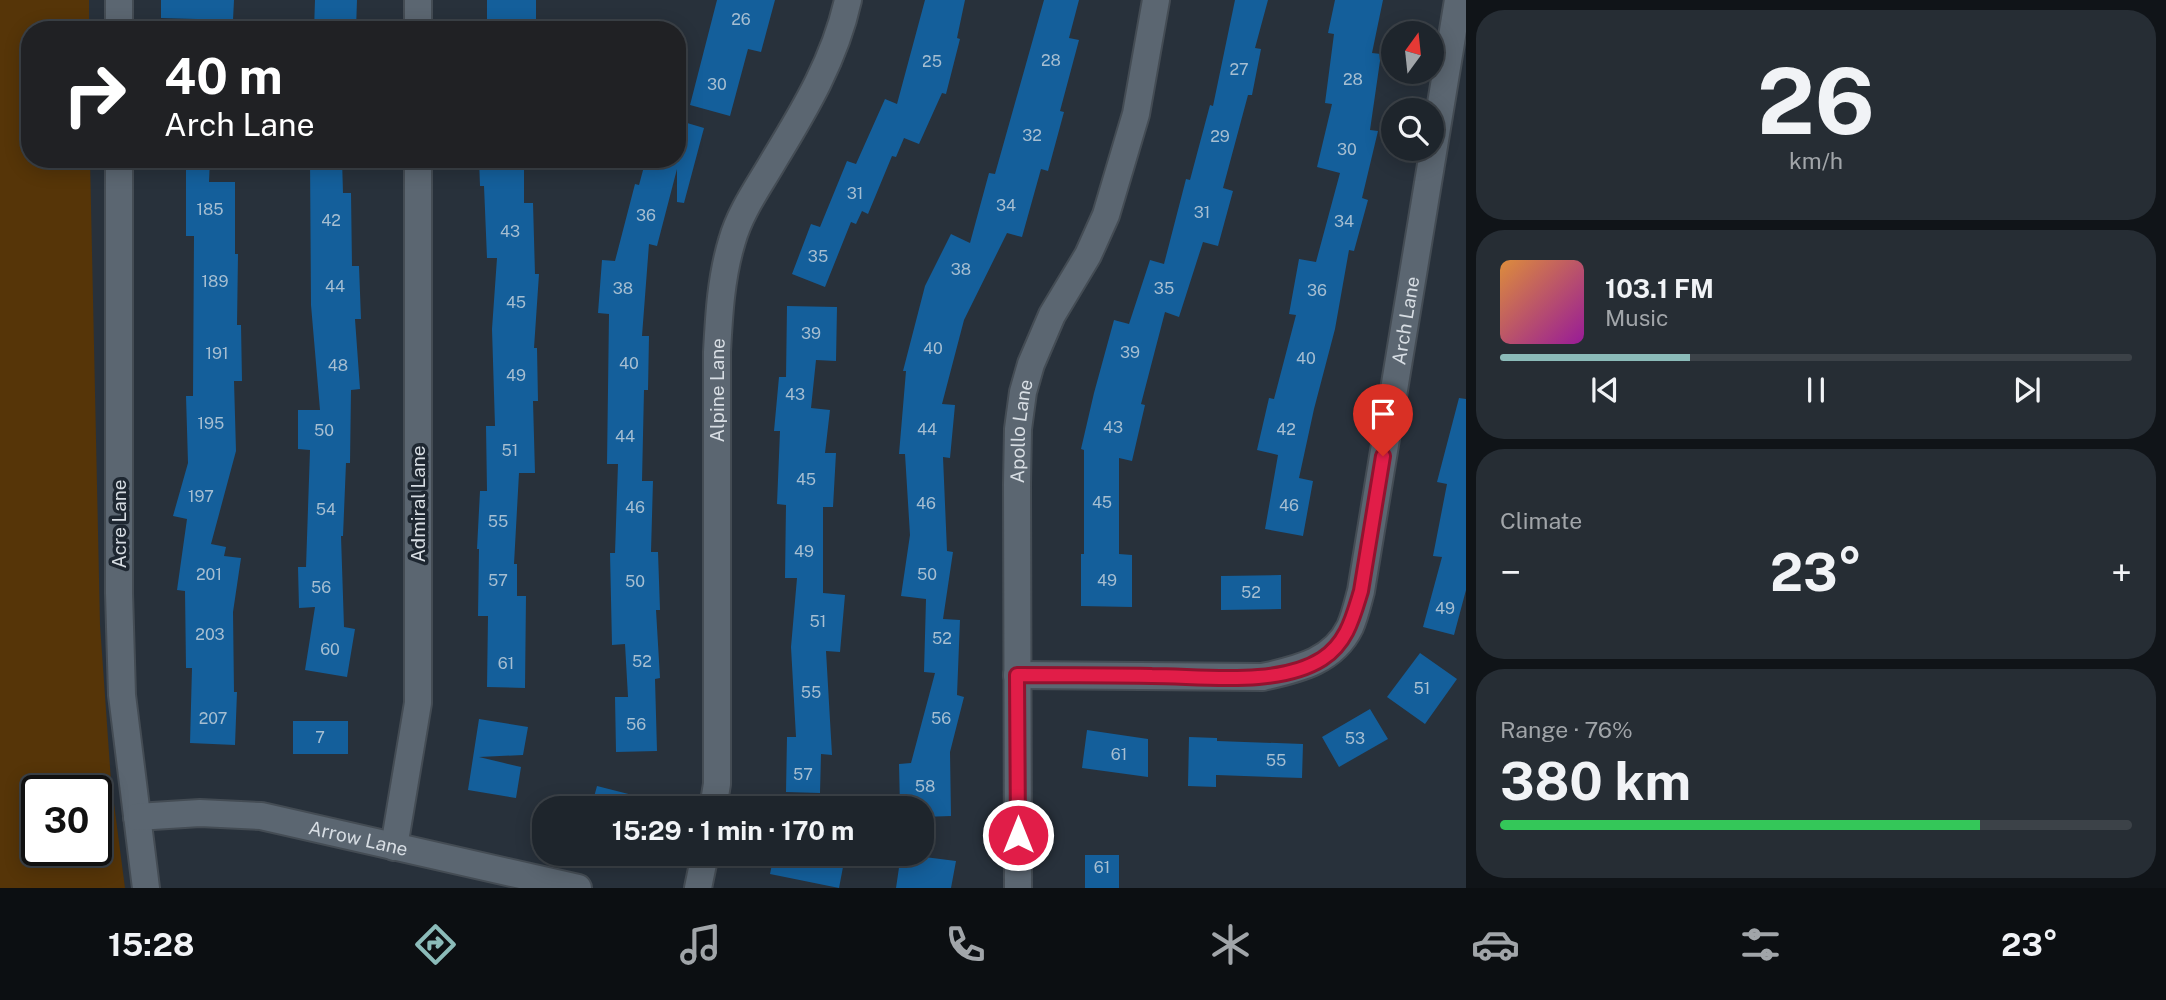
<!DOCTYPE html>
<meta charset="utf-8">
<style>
:root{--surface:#1e252c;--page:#262d34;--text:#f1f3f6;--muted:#a1a5a9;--line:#3c4248;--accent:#8bbbb9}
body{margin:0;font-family:"Public Sans",sans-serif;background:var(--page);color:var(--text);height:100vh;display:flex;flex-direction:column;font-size:26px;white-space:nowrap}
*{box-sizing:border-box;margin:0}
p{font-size:23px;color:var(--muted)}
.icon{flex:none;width:38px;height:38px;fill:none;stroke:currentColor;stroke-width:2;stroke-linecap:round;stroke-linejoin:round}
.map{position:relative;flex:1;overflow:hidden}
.details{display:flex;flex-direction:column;gap:10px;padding:10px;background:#101418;width:700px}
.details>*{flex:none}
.hud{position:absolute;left:21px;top:21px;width:665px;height:147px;border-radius:28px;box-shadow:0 4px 18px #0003,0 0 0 2px var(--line);background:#202124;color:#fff;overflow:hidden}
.needle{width:46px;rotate:15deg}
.controls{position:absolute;left:1381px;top:21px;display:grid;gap:14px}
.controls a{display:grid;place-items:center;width:63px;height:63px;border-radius:50%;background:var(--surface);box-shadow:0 4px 18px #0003,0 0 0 2px var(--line);font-size:35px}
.speed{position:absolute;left:21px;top:775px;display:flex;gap:14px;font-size:35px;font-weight:700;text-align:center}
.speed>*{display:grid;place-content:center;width:91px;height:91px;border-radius:50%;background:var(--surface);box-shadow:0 4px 18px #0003,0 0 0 2px var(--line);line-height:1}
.speed .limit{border:4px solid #111;border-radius:10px;background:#fff;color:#111}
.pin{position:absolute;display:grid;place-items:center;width:60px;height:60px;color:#fff;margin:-72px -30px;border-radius:50% 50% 50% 0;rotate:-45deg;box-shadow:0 0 7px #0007}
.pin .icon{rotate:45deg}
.me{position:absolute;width:77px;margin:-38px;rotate:0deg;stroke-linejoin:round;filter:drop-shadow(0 0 5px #0008)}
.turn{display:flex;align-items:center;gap:24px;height:147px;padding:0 28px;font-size:32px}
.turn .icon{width:91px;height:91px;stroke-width:2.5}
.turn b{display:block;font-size:49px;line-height:60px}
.big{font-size:52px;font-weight:700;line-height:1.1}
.details .card{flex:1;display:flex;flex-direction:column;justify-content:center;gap:10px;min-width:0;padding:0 24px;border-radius:28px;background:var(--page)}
.details .dial{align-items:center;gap:0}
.dial b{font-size:91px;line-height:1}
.song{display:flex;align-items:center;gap:21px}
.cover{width:84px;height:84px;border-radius:10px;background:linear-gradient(135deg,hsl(30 70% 55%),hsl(300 70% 35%))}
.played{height:7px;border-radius:4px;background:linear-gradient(90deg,var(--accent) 30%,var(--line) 30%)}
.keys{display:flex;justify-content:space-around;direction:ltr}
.heat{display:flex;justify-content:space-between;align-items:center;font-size:38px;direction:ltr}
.charge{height:10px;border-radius:5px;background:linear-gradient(90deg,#34c759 76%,var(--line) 0)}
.trip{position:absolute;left:532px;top:796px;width:402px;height:70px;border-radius:28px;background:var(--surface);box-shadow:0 4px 18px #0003,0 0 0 2px var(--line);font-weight:700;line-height:70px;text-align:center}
.tab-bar{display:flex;height:112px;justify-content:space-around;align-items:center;background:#0c0f12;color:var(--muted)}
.tab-bar .icon{width:49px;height:49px}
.tab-bar .current{color:var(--accent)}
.tab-bar b{font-size:32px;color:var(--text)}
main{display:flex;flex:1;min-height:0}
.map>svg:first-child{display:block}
.green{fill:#563508;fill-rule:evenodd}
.building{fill:#145f9b}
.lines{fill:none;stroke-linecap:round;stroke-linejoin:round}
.minor-casing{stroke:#444c54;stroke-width:30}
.minor{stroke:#5b6671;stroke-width:26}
.route-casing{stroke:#92132f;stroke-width:18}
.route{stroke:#e11d48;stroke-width:12}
.labels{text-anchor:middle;stroke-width:7;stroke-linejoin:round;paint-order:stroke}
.number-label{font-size:16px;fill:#a6bed1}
.street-label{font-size:19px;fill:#d7dde3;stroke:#1e2731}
</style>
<main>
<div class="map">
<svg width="1466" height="888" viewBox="0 0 1466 888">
<rect width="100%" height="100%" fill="#28313b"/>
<!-- green -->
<path class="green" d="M0,0H89V30H30V159H90L100,625L111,781L125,888H0ZM96,791V850H37V791Z"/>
<!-- building -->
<path class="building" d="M161,0H234L233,20L161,18Z
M315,0H357L356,30H314Z
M487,0H536V30H487Z
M717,0H775L761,52L748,49L730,116L690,105Z
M925,0H965L957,38L960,39L946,94L942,93L919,144L904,138L896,157L892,156L868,214L862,211L856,224L851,222L825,287L792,274L811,224L820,227L847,161L856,164L885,99L897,104Z
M1044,0H1079L1069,38L1079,40L1060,111L1064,112L1048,171L1041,169L1022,237L1007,233L964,320L942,404L955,405L950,458L943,457L947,551L953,552L943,619L960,620L957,695L964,697L950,752L951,816L922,817V808H900L899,764L911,763L935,673L924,672L926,599L901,596L910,535L905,454H899L906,371H903L925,286L951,234L970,243L989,173L995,174Z
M1235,0H1268L1255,48L1261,49L1252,95H1248L1223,188L1233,191L1218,246L1203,242L1179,317L1165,312L1141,404L1145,405L1132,461L1119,458V554L1132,555V607L1081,606V554H1084V450L1081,449L1094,393L1114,320L1129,324L1150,260L1164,264L1186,179L1190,180L1210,105L1213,106Z
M1335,0H1383L1372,53L1381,54L1370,130L1378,131L1362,198L1368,200L1354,251L1349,250L1335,329L1314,409L1299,478L1313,481L1303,536L1265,529L1278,455L1257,450L1269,398L1274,399L1296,315L1289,314L1299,259L1316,262L1340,173L1317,167L1332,104L1325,103L1334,34L1328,33Z
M677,120L704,128L684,203L677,202V169L657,246L649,244L642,336H649L648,390H644L642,481H653L651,552H658L660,610H656L660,678L655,679L657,751L616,752L615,697H628L625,644L612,645L610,553H615L618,464H607L609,314L598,313L602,260L615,261L635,184L639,185L646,159H677Z
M186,159H210L209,182H235V254H238L237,325H241L242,381H234L236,451L211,544L226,547L224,556L241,558L233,612L234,692H237L235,745L190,743L192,668H186L185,591L177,590L187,519L173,516L188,463L186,396H193L194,236H186Z
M310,159H342L343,193H351L352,266H359L361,319H355L360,389L351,390L350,463H346L343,536H341L344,627L355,629L347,677L305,670L315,607L299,608L298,567H306L310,450L298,449V410H320L311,305Z
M479,159H524V203H533L535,274H539L534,348H537L538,401H533L535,473H519L514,564H517V596H526L525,688L487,687L488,616H478L479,549H477L480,491H487L486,426H495L492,329L497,258H487L484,186H480Z
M787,306L837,307L836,361L816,360L811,408L830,410L825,453H836L833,507H823V593L845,595L840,652L826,651L832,755L821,754L820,793L786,792L787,737H796L791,647L797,578H785L786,505L777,504L780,431H774L779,377H786Z
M1459,398L1466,399V590L1454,635L1423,627L1442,557L1433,556L1447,484L1437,482Z
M1281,575V609L1221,610V576Z
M1420,653L1457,679L1425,724L1387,697Z
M1370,709L1388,739L1339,767L1322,737Z
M479,719L528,727L523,755L479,757L521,767L516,798L468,790Z
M293,721H348V754H293Z
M1087,730L1148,739V777L1082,768Z
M1189,737L1217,738V741L1303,744L1302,778L1216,775V787L1188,786Z
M597,786L656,801L655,808H591Z
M774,854H824L822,863L843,867L839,888L770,874Z
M901,854L956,861L951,888H896Z
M1085,855H1119V888H1085Z"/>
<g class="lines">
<defs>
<g id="minor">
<path d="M119,30V0"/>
<path d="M418,30V0"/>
<path d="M119,159V593L122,695L146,888"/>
<path id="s1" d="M1017,675L1263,677C1297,669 1333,662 1350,627C1355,616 1358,602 1361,591L1458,0"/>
<path id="s2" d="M713,808L717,784V352C719,315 721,277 732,241C740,212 759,186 774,160C805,109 835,59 848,0"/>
<path id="s3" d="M137,817L200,813L261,816L578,888"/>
<path d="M394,847L418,703V159"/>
<path d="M698,888L705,854"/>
<path id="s4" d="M1018,888L1017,484L1018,429L1023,392L1031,364L1052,315L1088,255L1106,215L1136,114L1156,0"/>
</g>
</defs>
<!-- minor casing -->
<use href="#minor" class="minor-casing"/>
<!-- minor -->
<use href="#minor" class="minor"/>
</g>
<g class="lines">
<defs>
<path id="route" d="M1018,835L1017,675C1062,675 1107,675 1152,676C1202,676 1278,687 1322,659C1347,643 1353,617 1361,591L1383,456"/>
</defs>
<!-- route casing -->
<use href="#route" class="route-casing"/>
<!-- route -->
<use href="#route" class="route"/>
</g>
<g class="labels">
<!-- number labels -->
<g class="number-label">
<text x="741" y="25">26</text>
<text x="1051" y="66">28</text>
<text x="932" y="67">25</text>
<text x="1239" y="75">27</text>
<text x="1353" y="85">28</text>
<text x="717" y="90">30</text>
<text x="1032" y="141">32</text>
<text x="1220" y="142">29</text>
<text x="1347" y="155">30</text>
<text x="855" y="199">31</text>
<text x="1006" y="211">34</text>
<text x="210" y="215">185</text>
<text x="1202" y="218">31</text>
<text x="646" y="221">36</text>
<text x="331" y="226">42</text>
<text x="1344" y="227">34</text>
<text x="510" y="237">43</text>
<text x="818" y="262">35</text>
<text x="961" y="275">38</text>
<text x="215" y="287">189</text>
<text x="335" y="292">44</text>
<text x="623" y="294">38</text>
<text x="1164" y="294">35</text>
<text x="1317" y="296">36</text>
<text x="516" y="308">45</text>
<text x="811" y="339">39</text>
<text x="933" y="354">40</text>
<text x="1130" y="358">39</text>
<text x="217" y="359">191</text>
<text x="1306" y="364">40</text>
<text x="629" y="369">40</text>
<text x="338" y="371">48</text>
<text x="516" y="381">49</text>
<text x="795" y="400">43</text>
<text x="211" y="429">195</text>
<text x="1113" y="433">43</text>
<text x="927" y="435">44</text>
<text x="1286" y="435">42</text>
<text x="324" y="436">50</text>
<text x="625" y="442">44</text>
<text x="510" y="456">51</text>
<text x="806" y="485">45</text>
<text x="201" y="502">197</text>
<text x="1102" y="508">45</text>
<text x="926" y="509">46</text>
<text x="1289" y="511">46</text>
<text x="635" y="513">46</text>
<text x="326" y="515">54</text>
<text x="498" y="527">55</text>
<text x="804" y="557">49</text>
<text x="209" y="580">201</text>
<text x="927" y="580">50</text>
<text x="498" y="586">57</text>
<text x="1107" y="586">49</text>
<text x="635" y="587">50</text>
<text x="321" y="593">56</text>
<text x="1251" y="598">52</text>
<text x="1445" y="614">49</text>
<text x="818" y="627">51</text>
<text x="210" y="640">203</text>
<text x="942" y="644">52</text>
<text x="330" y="655">60</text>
<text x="642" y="667">52</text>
<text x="506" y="669">61</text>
<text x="1422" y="694">51</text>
<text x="811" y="698">55</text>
<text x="213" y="724">207</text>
<text x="941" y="724">56</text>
<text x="636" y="730">56</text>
<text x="320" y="743">7</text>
<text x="1355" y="744">53</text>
<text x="1119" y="760">61</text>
<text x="1276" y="766">55</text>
<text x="803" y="780">57</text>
<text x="925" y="792">58</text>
<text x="1102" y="873">61</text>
</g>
<!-- street labels -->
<g class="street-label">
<text dy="7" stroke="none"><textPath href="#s1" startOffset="662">Arch Lane</textPath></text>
<text dy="7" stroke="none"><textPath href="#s2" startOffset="418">Alpine Lane</textPath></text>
<text dy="7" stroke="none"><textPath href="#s4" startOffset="457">Apollo Lane</textPath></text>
<text transform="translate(418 504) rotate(-90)" y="7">Admiral Lane</text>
<text transform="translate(119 524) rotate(-90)" y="7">Acre Lane</text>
<text dy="7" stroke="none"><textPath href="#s3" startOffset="224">Arrow Lane</textPath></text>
</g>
</g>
</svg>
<div class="controls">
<a><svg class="needle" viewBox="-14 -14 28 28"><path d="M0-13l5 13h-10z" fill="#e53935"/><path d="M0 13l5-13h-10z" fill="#a1a5a9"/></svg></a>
<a><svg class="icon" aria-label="search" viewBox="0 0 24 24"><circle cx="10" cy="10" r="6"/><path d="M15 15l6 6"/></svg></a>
</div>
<div class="speed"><div class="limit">30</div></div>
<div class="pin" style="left:1383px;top:456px;background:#d93025"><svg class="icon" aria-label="arrive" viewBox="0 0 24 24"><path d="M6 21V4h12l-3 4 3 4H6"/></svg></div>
<svg class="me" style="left:1018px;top:835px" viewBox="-20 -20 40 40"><circle r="17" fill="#e11d48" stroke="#fff" stroke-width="3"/><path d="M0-11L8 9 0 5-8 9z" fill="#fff"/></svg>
<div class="trip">15:29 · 1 min · 170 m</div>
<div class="hud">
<div class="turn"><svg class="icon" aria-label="right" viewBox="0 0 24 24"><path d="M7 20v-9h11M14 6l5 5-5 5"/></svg><div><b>40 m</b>Arch Lane</div></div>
</div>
</div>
<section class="details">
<div class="card dial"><b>26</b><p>km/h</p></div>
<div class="card">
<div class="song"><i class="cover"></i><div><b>103.1 FM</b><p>Music</p></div></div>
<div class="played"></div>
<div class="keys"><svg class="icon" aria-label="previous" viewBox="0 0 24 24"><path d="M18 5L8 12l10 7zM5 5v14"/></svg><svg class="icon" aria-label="pause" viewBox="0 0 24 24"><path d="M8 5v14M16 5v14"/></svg><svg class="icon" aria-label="next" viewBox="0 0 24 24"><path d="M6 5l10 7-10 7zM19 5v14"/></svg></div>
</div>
<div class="card"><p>Climate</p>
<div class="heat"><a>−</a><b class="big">23°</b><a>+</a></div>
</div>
<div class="card"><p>Range · 76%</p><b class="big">380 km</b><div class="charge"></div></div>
</section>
</main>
<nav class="tab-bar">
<b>15:28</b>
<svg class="icon current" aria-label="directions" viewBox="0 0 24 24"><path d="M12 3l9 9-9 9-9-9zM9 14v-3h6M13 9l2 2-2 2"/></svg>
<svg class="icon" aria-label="music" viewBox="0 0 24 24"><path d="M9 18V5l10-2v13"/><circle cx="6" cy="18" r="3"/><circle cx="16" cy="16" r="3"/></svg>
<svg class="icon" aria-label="phone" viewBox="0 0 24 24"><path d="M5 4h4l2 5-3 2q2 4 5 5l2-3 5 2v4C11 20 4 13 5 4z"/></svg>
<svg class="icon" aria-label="climate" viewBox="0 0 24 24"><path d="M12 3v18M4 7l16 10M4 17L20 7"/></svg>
<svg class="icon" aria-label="car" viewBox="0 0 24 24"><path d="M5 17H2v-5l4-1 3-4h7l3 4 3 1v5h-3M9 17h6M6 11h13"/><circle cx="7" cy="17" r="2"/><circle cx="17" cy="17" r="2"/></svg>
<svg class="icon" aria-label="filters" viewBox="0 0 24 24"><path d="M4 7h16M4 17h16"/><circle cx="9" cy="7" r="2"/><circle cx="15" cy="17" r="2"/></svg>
<b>23°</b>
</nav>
